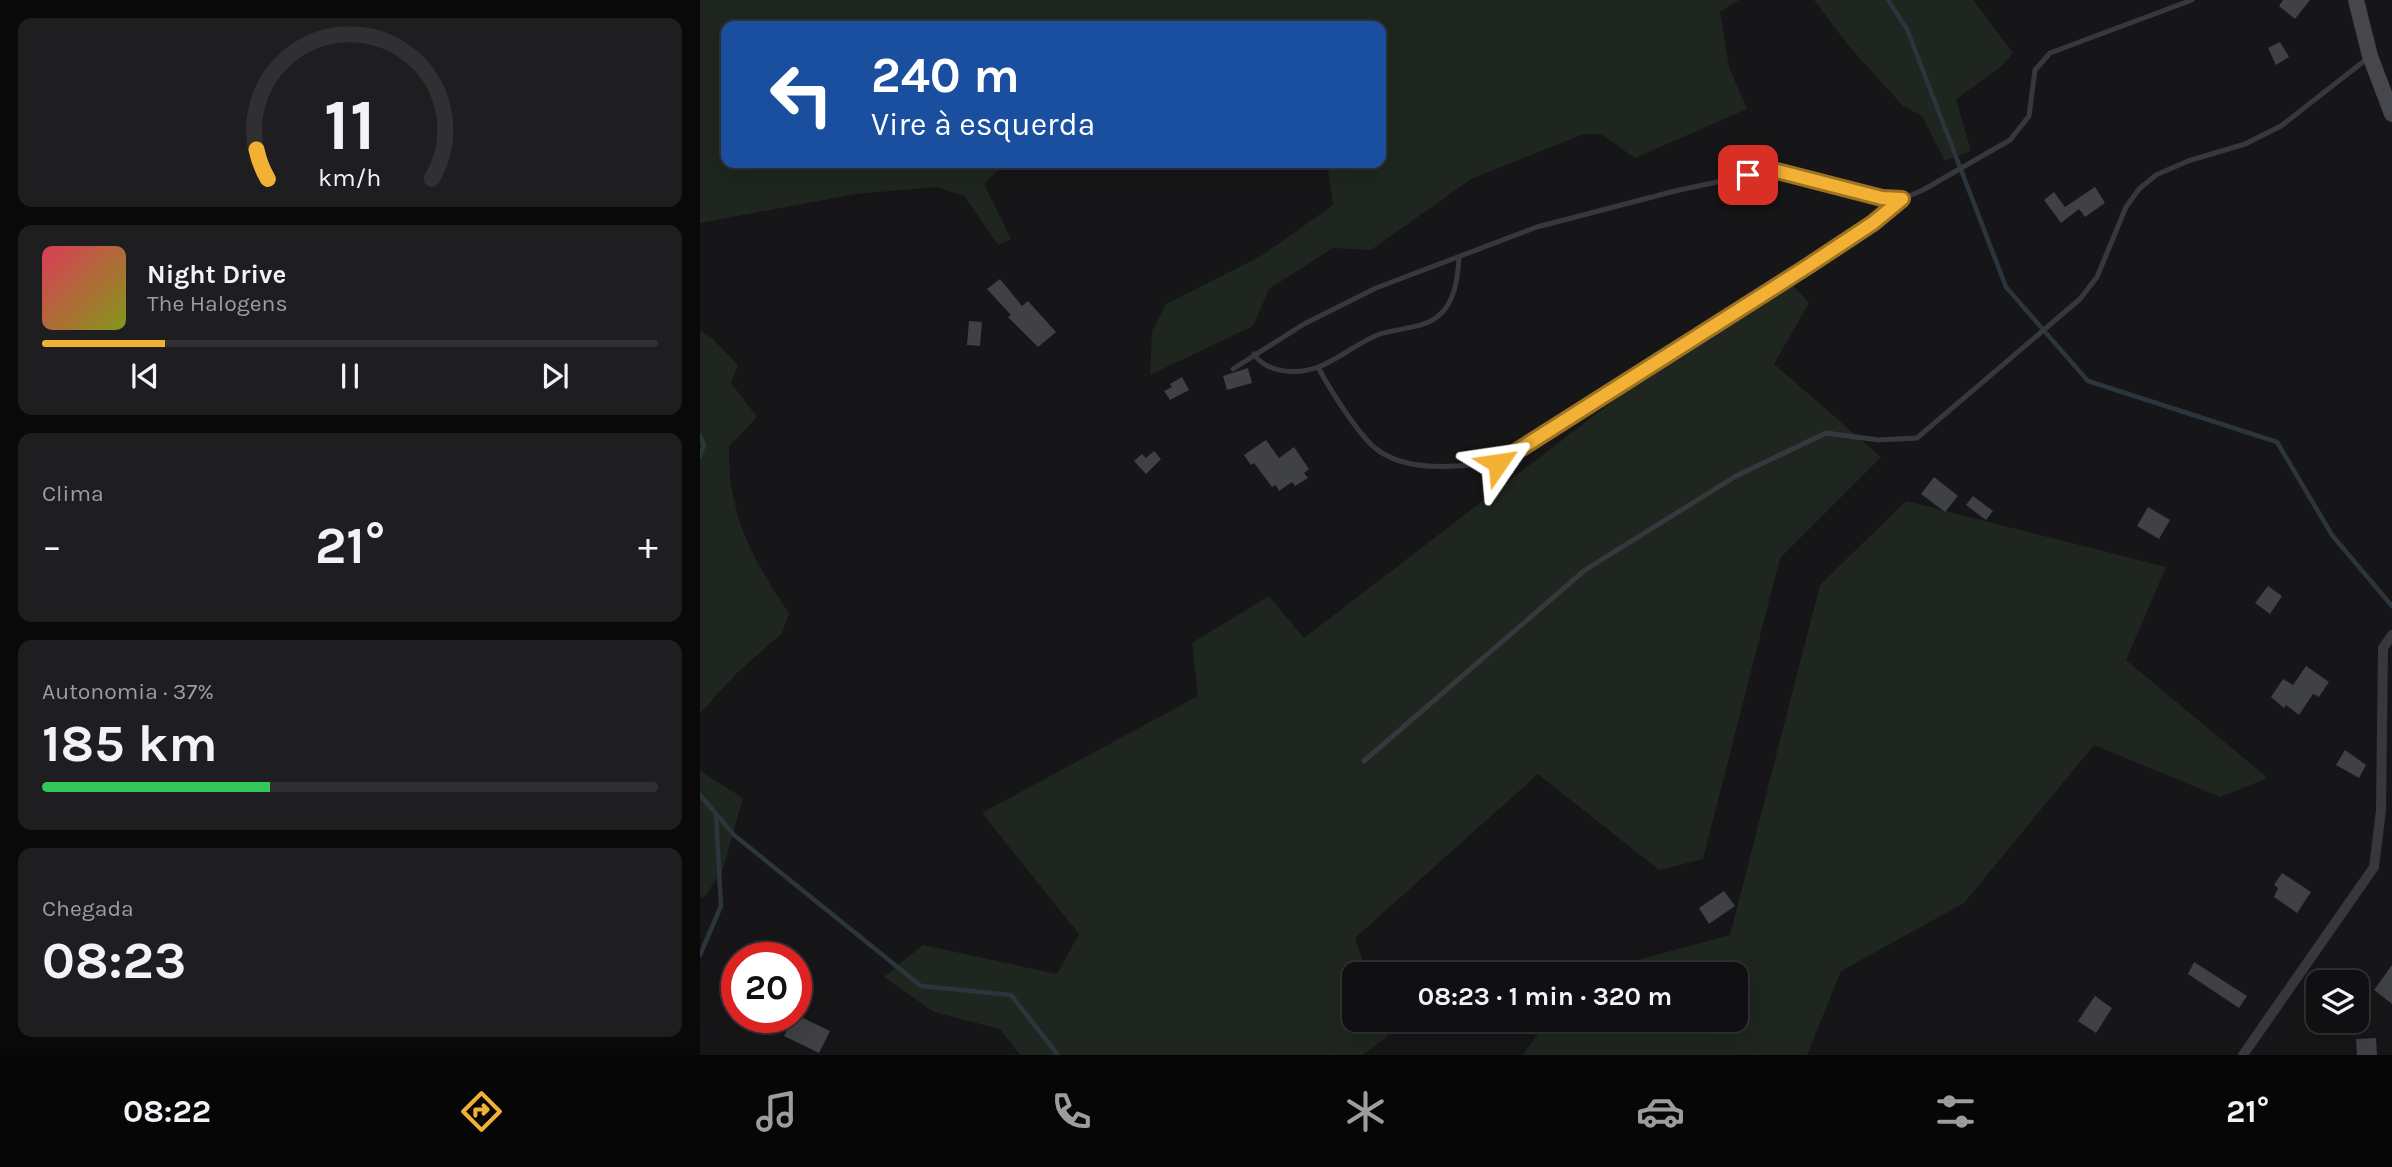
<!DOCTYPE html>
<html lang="pt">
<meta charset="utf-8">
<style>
:root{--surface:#101012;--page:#1e1e20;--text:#f1f3f6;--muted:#9c9d9f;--line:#303032;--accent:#f2b134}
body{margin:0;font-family:Karla,sans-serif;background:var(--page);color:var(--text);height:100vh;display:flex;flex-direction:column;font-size:26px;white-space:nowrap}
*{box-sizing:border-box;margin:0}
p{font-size:23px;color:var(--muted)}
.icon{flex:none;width:38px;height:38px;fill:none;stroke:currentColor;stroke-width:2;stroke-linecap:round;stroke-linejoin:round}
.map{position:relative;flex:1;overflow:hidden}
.sheet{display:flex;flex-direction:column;gap:18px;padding:18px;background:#09090a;width:700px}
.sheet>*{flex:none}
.banner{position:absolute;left:21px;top:21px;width:665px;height:147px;border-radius:14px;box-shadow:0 7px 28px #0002,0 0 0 2px var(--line);background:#1a4fa0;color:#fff;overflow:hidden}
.controls{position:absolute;left:1606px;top:970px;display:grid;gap:14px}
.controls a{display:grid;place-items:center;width:63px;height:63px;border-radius:14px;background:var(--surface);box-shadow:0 7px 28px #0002,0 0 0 2px var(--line);font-size:35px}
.speed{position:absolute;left:21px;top:942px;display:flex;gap:14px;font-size:35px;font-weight:700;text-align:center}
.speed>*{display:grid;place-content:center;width:91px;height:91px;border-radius:50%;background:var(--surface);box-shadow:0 7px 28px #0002,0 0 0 2px var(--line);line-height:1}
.speed .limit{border:10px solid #d22;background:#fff;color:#111}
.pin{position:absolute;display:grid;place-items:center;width:60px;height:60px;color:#fff;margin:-30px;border-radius:14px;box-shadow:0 4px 10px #0006}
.me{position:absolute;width:77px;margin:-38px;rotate:58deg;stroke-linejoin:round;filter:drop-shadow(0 0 5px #0008)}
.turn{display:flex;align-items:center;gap:24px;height:147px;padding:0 35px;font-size:32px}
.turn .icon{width:91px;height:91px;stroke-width:2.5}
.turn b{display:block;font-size:49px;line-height:60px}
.big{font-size:52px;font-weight:700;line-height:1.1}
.sheet .tile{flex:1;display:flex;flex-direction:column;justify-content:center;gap:10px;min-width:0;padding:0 24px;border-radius:14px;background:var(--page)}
.sheet .dial{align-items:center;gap:0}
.dial svg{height:182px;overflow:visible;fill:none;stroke:var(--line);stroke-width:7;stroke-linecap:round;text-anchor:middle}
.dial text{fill:var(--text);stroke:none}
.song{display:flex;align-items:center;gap:21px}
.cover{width:84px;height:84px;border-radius:10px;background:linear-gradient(135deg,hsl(350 70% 55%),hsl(70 70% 35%))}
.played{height:7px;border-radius:4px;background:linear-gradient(90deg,var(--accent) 20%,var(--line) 20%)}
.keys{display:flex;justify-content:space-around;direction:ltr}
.heat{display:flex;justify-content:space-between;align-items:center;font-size:38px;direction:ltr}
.charge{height:10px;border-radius:5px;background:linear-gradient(90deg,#34c759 37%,var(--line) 0)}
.trip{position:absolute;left:642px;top:962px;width:406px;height:70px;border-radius:14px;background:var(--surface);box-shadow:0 7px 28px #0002,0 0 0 2px var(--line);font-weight:700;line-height:70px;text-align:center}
.tab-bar{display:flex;height:112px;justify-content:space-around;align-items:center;background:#060607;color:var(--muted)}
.tab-bar .icon{width:49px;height:49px}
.tab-bar .selected{color:var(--accent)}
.tab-bar b{font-size:32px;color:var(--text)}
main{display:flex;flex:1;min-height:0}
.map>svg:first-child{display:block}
.green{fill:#1e261f}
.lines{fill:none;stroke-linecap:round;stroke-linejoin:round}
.stream{stroke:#2c353c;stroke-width:4.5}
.building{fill:#404145}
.service{stroke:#37383d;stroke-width:5}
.minor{stroke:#37383d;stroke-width:10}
.secondary{stroke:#45474d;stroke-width:16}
.route-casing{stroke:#9d7322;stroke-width:18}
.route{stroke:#f2b134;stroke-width:12}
</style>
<main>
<section class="sheet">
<div class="tile dial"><svg viewBox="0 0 100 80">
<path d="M14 69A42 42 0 1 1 86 69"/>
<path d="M14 69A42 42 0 0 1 9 56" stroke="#f2b134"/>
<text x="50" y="56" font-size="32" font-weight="700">11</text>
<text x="50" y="72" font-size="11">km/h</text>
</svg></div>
<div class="tile">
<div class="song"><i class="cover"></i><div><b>Night Drive</b><p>The Halogens</p></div></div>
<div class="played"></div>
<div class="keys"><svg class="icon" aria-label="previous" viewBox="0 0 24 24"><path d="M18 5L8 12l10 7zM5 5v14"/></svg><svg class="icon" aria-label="pause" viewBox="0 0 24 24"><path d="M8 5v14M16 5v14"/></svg><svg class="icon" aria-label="next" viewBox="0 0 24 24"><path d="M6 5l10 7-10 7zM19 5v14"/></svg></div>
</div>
<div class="tile"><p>Clima</p>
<div class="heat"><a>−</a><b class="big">21°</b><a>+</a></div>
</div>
<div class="tile"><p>Autonomia · 37%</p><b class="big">185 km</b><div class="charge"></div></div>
<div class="tile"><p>Chegada</p><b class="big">08:23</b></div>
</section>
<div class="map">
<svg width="1692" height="1055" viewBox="0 0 1692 1055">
<rect width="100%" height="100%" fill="#161618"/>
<!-- green -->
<path class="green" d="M0,0H1039L1020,12L1029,67L1047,109L935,158L901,134H884L771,179L671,250L633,248L569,289L553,326L450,375L452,331L466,304L561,256L633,205L627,163H681V26H26V163H306L284,184L311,239L298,245L265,197L238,187L156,194L0,223Z
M1114,0H1273L1313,53L1302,66L1256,99L1271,151L1245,161L1222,116L1203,106L1148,45Z
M1081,272L1109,303L1074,364L1181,457L1080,558L1003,859L959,870L838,774L655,938L668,975H654V1020H683L688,1036L663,1055H320L300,1029L234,1012L184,977L223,945L357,974L379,934L282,813L498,696L492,643L569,596L604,638Z
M0,331L12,338L38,365L31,383L57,417L29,446C28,515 51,557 89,613L82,633L37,673L0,713Z
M1206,501L1466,567L1426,660L1568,778L1520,797L1394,745L1264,903L1141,971L1107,1055H823L848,1020H1036V975H881L1030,935L1120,585Z
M0,771L43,798L23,869L5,896L0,898Z"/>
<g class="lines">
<!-- stream -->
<path class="stream" d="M1188,0L1207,29L1306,287L1388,381L1577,442L1632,535L1692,606
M0,436L4,445L0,456
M0,795L34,835L221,986L311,995L358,1055
M0,955L21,906L16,814"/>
</g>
<!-- building -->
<path class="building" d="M1583,0H1610L1595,19L1579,6Z
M1580,42L1589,57L1576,65L1568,48Z
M1395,187L1405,203L1385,217L1379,209L1361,223L1344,200L1354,192L1365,207Z
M300,279L322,306L328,301L356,332L338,347L308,317L311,315L287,289Z
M269,321L282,322L280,346L267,345Z
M548,368L552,383L527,390L523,376Z
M482,377L489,390L470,400L464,391L472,387L470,384Z
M566,440L579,458L594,447L609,469L604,473L608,478L595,486L592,482L579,491L576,485L572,487L554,463L551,465L544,455Z
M454,451L461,459L446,474L434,461L442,454L446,458Z
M1234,477L1258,496L1245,512L1221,494Z
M1273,496L1293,511L1286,520L1266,505Z
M1448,507L1470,520L1459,539L1437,526Z
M1568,586L1582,596L1570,614L1555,603Z
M1606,666L1629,682L1619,697L1613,694L1599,715L1586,705L1584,708L1571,697L1583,679L1593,685Z
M1645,750L1666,765L1659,778L1636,765Z
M1582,873L1611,892L1597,913L1574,897L1578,888L1574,885Z
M1024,891L1035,906L1009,924L999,908Z
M1494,962L1547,996L1539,1008L1488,974Z
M1692,965V1004L1674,990Z
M1395,996L1412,1008L1396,1033L1378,1021Z
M69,1017H101L130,1031L119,1053L84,1036L89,1026L68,1020Z
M1676,1038L1677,1055H1657L1656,1039Z"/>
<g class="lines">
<!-- service -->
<path class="service" d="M554,354C566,373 597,375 618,367C638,360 658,342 680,334C698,328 721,329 737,317C755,304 758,277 759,257
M618,367C629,388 658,434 675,448C707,474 760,466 798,463L1108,266L1173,223L1202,199
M533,369L604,324L676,288L837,227L975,191L1073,170L1182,198L1202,199L1223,190L1310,140L1329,116L1335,70L1350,53L1492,0
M664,761L885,570L1036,476L1126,433L1178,440L1217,438L1380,299L1397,277L1426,207L1439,189L1456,175L1488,161L1545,144L1581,126L1668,58"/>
<!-- minor -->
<path class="minor" d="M1543,1055L1674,867L1681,810L1683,648L1692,635"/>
<!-- secondary -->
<path class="secondary" d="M1656,0L1670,56L1692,114"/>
</g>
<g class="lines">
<defs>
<path id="route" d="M798,463L1108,266L1173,223L1202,199L1182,198L1073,170L1048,175"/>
</defs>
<!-- route casing -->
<use href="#route" class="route-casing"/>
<!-- route -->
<use href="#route" class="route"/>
</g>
</svg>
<div class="controls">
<a><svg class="icon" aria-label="layers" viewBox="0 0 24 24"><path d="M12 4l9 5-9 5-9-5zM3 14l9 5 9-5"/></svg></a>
</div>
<div class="speed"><div class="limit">20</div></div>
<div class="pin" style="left:1048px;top:175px;background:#d93025"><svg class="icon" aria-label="arrive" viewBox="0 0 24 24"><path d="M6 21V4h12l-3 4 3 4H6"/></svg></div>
<svg class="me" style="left:798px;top:463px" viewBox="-20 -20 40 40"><path d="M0-17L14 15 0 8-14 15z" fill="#f2b134" stroke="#fff" stroke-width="4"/></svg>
<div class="trip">08:23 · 1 min · 320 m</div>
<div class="banner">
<div class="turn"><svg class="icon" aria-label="left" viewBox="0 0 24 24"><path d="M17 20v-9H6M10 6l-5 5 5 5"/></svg><div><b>240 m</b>Vire à esquerda</div></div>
</div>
</div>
</main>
<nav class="tab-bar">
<b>08:22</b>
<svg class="icon selected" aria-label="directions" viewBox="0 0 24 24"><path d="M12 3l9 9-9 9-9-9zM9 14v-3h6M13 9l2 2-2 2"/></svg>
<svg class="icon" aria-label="music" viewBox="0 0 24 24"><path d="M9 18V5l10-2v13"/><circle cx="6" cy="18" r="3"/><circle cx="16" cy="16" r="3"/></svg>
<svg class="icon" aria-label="phone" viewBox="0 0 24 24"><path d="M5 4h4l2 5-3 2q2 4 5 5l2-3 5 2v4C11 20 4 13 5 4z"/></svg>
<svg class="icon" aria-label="climate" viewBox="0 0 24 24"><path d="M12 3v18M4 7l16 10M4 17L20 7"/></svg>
<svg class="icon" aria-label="car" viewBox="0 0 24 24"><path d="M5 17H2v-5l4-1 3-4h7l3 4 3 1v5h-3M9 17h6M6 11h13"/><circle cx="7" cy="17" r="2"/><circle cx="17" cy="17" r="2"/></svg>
<svg class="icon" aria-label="filters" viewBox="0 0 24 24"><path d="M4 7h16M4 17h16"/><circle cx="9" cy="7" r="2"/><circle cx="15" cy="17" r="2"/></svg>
<b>21°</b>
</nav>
